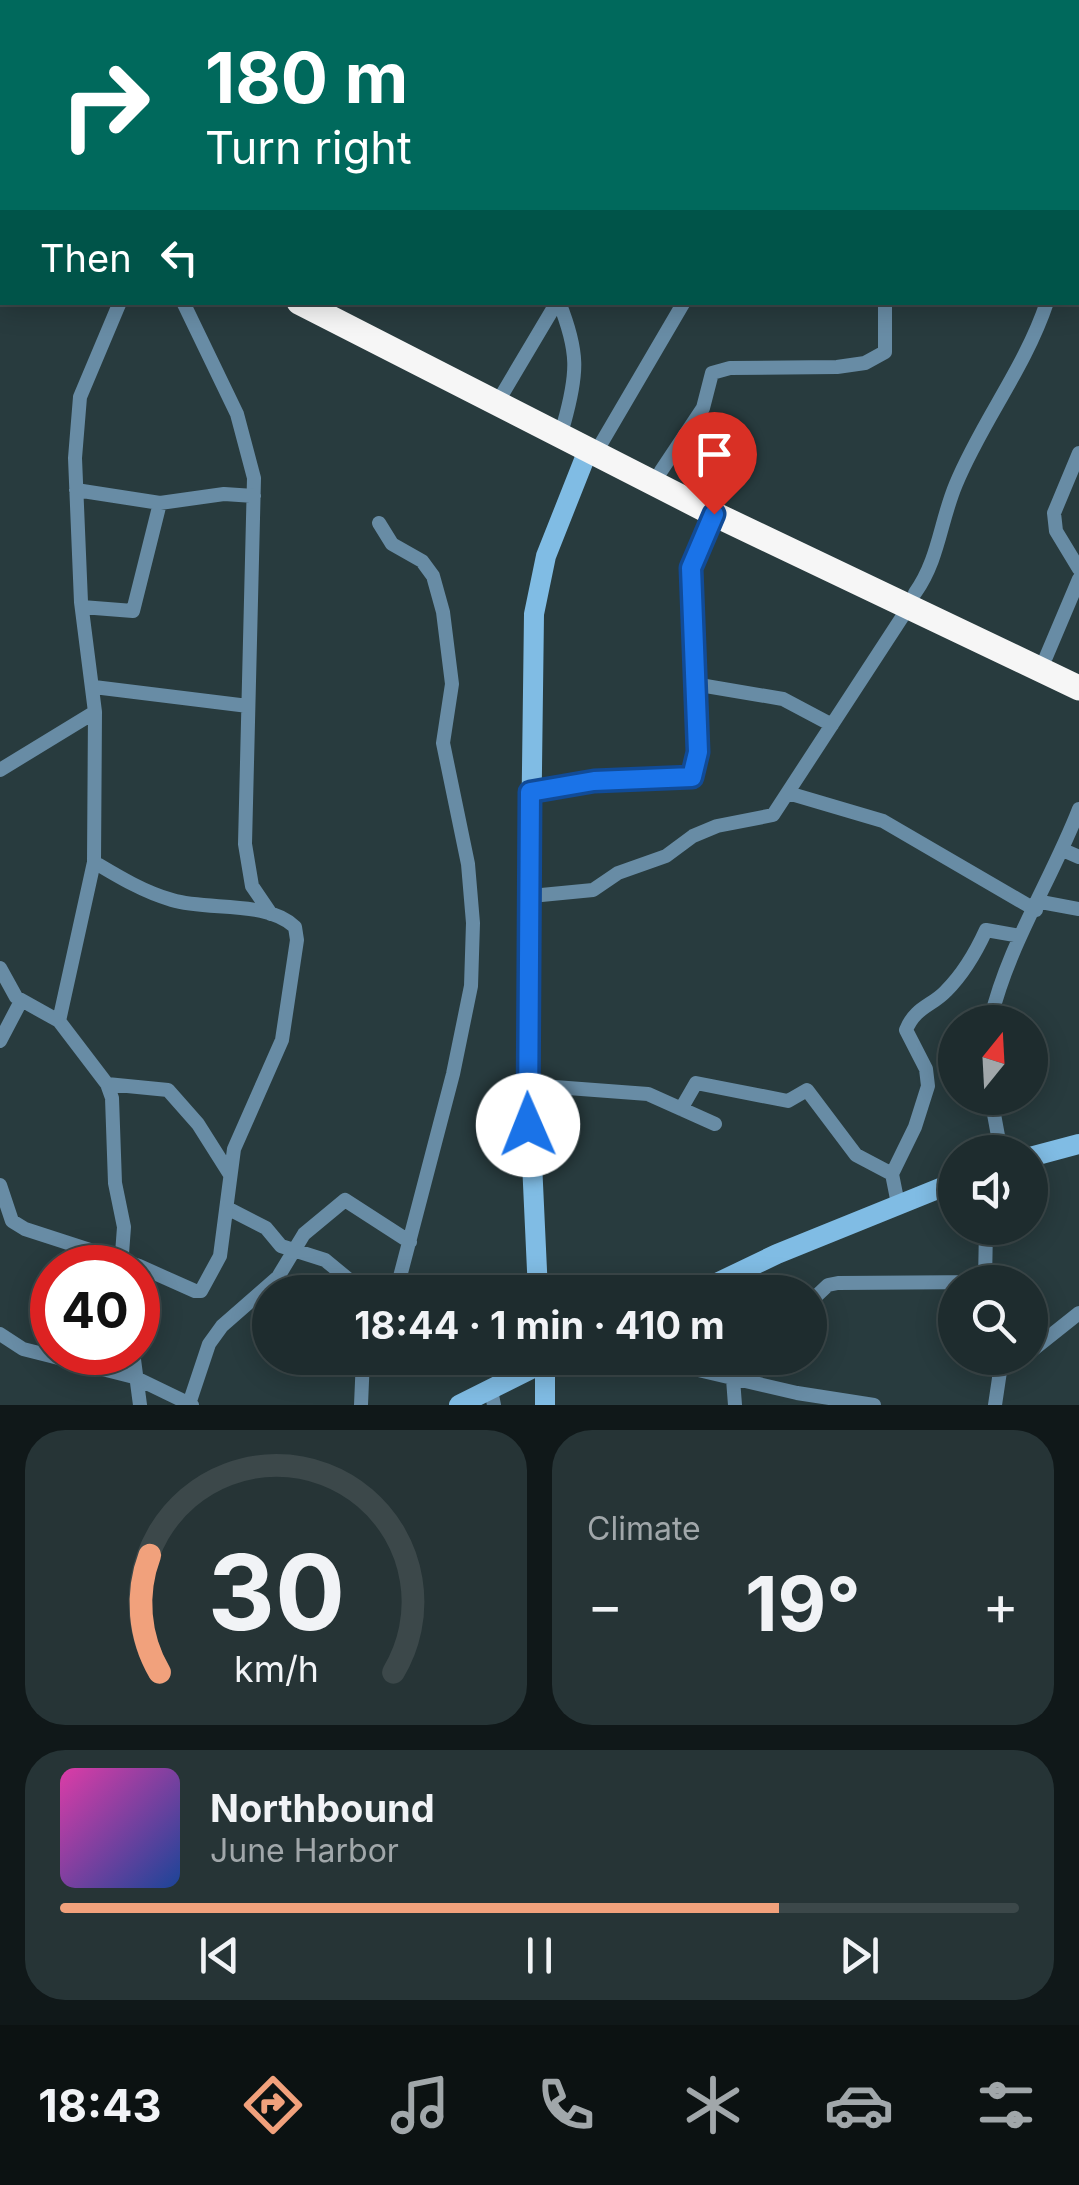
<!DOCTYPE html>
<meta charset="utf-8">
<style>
:root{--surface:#1e2c2e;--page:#263436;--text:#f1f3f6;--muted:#a1a7aa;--line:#3c484a;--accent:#f1a17c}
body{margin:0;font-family:Inter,sans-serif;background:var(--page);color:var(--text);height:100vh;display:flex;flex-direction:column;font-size:38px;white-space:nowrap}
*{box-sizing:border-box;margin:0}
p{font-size:32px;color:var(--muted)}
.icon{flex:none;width:55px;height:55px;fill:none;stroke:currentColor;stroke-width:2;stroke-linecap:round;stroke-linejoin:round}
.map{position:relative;height:1405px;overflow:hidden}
.side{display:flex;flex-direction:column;gap:25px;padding:25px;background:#101819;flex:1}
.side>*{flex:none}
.top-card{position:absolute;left:0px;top:0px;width:1080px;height:305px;box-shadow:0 5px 25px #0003,0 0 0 2px var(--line);background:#00695c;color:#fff;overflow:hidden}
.needle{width:65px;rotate:18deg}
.controls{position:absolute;left:938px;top:1005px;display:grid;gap:20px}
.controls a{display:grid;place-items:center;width:110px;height:110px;border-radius:50%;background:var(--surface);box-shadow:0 5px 25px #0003,0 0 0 2px var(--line);font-size:50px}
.speed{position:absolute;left:30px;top:1245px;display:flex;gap:20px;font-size:50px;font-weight:700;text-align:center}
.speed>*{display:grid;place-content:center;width:130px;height:130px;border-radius:50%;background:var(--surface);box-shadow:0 5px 25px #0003,0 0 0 2px var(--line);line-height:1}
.speed .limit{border:15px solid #d22;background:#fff;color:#111}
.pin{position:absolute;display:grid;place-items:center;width:85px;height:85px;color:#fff;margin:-102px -42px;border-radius:50% 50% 50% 0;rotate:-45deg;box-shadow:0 0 10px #0007}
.pin .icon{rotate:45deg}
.me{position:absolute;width:110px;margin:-55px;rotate:359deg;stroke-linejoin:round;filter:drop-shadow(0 0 8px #0008)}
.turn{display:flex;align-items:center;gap:35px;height:210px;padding:0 40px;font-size:45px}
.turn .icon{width:130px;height:130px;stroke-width:2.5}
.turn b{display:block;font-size:70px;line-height:85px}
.then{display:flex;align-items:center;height:95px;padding:0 40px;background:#0003;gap:20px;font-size:38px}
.big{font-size:75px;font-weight:700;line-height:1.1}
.side .tile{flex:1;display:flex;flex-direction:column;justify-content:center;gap:15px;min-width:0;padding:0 35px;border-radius:40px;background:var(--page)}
.side .dial{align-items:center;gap:0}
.dial svg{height:260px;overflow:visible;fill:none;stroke:var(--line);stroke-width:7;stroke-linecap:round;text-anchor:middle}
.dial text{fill:var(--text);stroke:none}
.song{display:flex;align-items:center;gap:30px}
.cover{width:120px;height:120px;border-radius:15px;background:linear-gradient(135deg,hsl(320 70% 55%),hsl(220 70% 35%))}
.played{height:10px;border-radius:5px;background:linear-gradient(90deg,var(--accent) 75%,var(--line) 75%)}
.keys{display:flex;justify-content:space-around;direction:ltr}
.heat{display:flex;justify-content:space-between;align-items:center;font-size:55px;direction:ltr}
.side .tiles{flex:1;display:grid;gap:25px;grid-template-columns:1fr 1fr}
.tile:last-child{grid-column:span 2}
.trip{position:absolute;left:252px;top:1275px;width:575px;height:100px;border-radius:50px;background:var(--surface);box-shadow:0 5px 25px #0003,0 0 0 2px var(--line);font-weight:700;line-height:100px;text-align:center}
.tabs{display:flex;height:160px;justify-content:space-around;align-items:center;background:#0c1212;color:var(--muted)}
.tabs .icon{width:70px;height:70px}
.tabs .active{color:var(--accent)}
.tabs b{font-size:45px;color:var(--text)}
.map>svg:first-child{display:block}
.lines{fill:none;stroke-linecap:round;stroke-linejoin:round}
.street{stroke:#688ca5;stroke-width:14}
.secondary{stroke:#80bce4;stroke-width:20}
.highway{stroke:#f6f6f6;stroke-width:25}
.route-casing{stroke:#114b97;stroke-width:25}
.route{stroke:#1a73e8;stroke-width:18}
</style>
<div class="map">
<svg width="1079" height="1405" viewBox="0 0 1079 1405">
<rect width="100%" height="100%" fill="#283b3e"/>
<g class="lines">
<!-- street -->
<path class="street" d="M368,0L369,2
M565,0L575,2
M877,0L885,2
M53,2L55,0
M257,2L258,0
M340,2V0
M488,2L489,0
M811,2V0
M905,2L909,0
M998,2L1002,0
M1050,2L1051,0
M1078,115H1079
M0,166L2,163
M1078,296L1079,297
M183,302L237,414L254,478L245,844L252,886L271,914
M559,302C579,352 578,373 564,423
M503,393L557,302
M602,442L684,302
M1079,453L1054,513L1056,531L1079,569
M661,471L703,408L712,373L730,368L837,367L865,363L885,352V302
M76,490L160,503L224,494L254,496
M379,523L392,544L422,561L433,576L443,612L452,684L443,743L468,864L473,923L471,986L453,1074L396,1292
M915,593C939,559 940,522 956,484C982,421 1025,368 1047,302
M82,607L133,611L160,503
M1046,657L1079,579
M694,684L783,699L832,725
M94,687L248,706
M0,770L95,712
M531,792L594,781L692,777L698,752L691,568L714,514
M788,793L883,821L1036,910
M1063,850L1079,857
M531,896L593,890L618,873L666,856L693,836L717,826L773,815L910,605
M1041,902L1079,909
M0,968L16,997L59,1021L107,1084L112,1098L115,1183L124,1227L121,1267
M59,1021L94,862L95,712L81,602L75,458L80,397L120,302
M990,1022C1007,947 1051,881 1079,809
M0,1041L21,1001
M107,1084L168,1090L198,1124L229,1173
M528,1085L648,1094L715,1124
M991,1098L1001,1152
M681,1109L696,1083L788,1101L807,1090L856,1155L892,1174
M0,1185L12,1221L25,1229L139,1266L195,1291H201L220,1256L234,1149L282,1040L297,940L295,927C267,900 208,911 172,900C144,892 119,877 94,862
M898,1204L892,1174L915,1127L928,1086L926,1069L906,1030C915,1007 932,1006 946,991C964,973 976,952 986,930L1020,936
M229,1209L266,1228L281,1246L325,1260L364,1292
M985,1282L986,1228
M810,1302L828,1285L838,1283L985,1282
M0,1334L23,1349L134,1377L192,1405
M133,1352L140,1405
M1030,1352L1079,1313
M647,1358L797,1393L874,1405
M733,1379L735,1405
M491,1390L494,1405
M189,1404L209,1344L222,1326L278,1277L304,1234L345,1200L410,1242
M361,1405L363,1358
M995,1405L1002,1358"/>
<!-- secondary -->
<path class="secondary" d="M1030,1157L1079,1144
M538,1292L528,1076L534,614L546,556L588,450
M698,1292L777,1254L955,1182
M459,1405L553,1358
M545,1405V1358"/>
<!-- highway -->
<path class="highway" d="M0,86L2,89
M0,109L2,111
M299,302L714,514L1079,688"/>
</g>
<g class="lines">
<defs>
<path id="route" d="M528,1125L530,792L594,781L692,777L698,752L691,568L714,514"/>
</defs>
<!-- route casing -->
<use href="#route" class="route-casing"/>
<!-- route -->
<use href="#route" class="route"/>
</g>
</svg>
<div class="controls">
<a><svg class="needle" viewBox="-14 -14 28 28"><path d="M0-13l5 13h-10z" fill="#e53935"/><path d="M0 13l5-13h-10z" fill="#a1a7aa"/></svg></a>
<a><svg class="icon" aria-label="sound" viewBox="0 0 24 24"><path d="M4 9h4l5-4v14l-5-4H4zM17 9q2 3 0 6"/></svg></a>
<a><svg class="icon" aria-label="search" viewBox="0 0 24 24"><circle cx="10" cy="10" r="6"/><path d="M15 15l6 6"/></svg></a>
</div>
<div class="speed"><div class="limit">40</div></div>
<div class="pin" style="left:714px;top:514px;background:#d93025"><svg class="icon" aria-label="arrive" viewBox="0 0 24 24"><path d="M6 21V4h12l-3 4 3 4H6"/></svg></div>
<svg class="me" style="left:528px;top:1125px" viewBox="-20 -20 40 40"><circle r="19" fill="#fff"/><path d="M0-13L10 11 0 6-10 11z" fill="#1a73e8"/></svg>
<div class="trip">18:44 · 1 min · 410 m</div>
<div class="top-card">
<div class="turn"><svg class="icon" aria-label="right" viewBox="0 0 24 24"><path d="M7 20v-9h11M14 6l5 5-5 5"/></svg><div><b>180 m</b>Turn right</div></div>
<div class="then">Then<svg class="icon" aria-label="left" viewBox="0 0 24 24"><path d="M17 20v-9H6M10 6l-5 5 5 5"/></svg></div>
</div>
</div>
<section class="side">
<div class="tiles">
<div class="tile dial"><svg viewBox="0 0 100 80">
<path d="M14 69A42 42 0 1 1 86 69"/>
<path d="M14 69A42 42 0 0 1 11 33" stroke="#f1a17c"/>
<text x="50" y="56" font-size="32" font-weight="700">30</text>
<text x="50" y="72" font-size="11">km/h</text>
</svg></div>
<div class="tile"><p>Climate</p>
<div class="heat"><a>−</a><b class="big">19°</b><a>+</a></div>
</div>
<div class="tile">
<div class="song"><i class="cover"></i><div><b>Northbound</b><p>June Harbor</p></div></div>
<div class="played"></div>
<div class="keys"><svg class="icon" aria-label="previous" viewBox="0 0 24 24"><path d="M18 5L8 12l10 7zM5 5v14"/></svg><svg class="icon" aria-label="pause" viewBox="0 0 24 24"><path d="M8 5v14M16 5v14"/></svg><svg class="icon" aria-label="next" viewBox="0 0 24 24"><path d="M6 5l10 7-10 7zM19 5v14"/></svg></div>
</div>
</div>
</section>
<nav class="tabs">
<b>18:43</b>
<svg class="icon active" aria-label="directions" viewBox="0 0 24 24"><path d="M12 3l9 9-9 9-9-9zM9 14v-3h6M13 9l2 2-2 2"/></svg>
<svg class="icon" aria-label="music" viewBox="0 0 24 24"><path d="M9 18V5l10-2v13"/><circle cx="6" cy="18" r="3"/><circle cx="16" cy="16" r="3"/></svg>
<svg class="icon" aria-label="phone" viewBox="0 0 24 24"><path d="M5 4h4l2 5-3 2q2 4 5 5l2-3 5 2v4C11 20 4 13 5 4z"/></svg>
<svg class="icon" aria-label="climate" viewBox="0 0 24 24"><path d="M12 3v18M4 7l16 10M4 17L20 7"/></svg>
<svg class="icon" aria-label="car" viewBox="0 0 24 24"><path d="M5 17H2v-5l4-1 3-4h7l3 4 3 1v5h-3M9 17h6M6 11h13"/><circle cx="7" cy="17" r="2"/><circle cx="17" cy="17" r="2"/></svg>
<svg class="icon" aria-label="filters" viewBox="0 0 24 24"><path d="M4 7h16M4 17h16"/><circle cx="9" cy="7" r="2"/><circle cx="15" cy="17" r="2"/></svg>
</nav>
